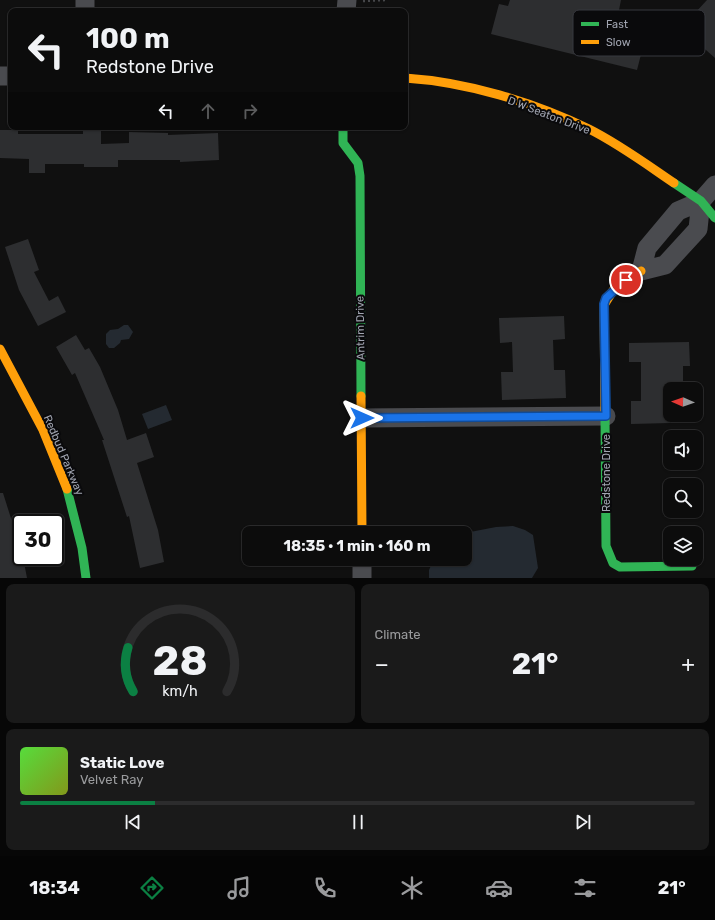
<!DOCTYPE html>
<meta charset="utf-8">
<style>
:root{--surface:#0c0c0c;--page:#1a1a1a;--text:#f1f3f6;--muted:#9a9b9d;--line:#2c2c2d;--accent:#0b8043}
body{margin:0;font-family:Rubik,sans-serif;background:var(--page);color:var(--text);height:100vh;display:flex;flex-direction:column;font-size:15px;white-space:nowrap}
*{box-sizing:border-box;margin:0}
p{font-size:13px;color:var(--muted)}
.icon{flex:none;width:22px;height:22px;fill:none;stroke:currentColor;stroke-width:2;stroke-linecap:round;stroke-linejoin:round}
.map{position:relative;height:578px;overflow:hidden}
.drawer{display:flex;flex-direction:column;gap:6px;padding:6px;background:#070707;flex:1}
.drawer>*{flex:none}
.hud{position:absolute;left:8px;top:8px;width:400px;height:122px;border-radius:8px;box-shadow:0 1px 3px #0004,0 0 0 1px var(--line);background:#0c0c0c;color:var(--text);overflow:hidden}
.needle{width:26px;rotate:272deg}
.fabs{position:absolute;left:663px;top:382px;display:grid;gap:8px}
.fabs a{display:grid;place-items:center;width:40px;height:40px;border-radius:8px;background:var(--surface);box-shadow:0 1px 3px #0004,0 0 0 1px var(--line);font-size:20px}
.speed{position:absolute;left:12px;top:514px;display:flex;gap:8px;font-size:20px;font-weight:700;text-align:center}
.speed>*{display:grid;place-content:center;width:52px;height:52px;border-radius:50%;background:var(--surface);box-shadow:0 1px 3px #0004,0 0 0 1px var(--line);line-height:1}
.speed .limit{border:2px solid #111;border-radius:6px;background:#fff;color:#111}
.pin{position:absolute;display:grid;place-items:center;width:34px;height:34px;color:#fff;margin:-17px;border:2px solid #fff;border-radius:50%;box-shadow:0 1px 4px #0007}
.me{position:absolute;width:44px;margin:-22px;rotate:90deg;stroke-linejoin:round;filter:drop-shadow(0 0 3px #0008)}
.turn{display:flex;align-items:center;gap:14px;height:84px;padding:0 12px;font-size:18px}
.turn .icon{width:52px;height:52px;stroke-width:2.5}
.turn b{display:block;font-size:28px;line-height:34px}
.lanes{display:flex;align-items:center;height:38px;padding:0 12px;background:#0003;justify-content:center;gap:20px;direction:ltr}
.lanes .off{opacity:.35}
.big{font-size:30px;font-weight:700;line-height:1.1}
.drawer .card{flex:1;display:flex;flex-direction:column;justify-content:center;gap:6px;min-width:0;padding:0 14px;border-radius:8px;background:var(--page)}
.drawer .dial{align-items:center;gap:0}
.dial svg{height:104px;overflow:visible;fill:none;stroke:var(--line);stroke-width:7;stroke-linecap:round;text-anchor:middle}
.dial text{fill:var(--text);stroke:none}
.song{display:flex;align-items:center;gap:12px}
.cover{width:48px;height:48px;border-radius:6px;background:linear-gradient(135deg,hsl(110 70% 55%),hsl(70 70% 35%))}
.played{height:4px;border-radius:2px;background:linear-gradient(90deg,var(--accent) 20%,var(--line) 20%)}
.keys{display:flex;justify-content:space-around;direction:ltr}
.heat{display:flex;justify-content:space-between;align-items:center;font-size:22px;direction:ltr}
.drawer .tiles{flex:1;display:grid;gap:6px;grid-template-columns:1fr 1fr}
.card:last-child{grid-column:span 2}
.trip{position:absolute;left:242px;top:526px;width:230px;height:40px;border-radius:8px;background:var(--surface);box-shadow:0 1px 3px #0004,0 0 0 1px var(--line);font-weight:700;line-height:40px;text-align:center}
.menu{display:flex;height:64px;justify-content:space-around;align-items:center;background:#050505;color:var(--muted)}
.menu .icon{width:28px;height:28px}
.menu .active{color:var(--accent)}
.menu b{font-size:18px;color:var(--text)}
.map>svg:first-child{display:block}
.water{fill:#242a31}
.building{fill:#2d2e30}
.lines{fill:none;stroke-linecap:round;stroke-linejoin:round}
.path{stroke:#46474a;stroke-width:2.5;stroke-dasharray:2 3;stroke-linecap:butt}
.street{stroke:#4a4b4f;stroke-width:19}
.fast{stroke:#30b455;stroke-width:9}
.slow{stroke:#ff9f0a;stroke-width:9}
.route-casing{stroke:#114b97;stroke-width:10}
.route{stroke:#1a73e8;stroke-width:7}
.labels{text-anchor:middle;stroke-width:4;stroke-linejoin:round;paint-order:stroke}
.street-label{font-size:11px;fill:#a1a5b1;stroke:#0a0a0c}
.key{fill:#0a0a0c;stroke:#37383e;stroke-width:1}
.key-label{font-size:11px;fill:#a1a5b1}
</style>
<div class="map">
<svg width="715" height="578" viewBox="0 0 715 578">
<rect width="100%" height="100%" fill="#101010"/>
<!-- water -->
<path class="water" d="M124,325H128L133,332L129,339L121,340L120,343L114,348H109L106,344V334L110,330L118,329Z
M166,405L172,420L148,429L142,414Z
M513,526L525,530L533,535L538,568L532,578H429V570L434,559H465V533L496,527Z"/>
<!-- building -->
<path class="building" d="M510,0H621L619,10L640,15L635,36L645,39L637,70L491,34L499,4L508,6Z
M707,0H715V58L688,34L701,19L695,13Z
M0,130H18V134H83V131L101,130V144L129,143V132L168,133V135L218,133L219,160L180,162V160H118V167H84V164H45V173H29V159L0,158Z
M28,239L39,270L34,272L49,301L58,296L66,312L38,326L19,290L5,247Z
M564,316L565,339L553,340L554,370H565L566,398L502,400L501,372H513L512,342L500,343L499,318Z
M76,335L85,350L89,348L100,367L118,410L127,440L146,433L154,457L137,463L158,530L164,562L140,568L129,516L127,517L102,440H104L75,373L72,375L56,347Z
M689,342L690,366H683V389H670V423L631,424V401H641V362H629V343Z
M0,493H3L21,550V557H23L27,578H0Z"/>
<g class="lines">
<!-- path -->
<path class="path" d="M363,1L386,0"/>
<!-- street -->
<path class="street" d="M85,11V0
M346,11L347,0
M0,76H11
M701,201L698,229L665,265L641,271L647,248L678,211L701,201L715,185
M361,418L606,416
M362,559V578"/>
<!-- fast -->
<path class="fast" d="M343,127V143L358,163L360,176L361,396
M674,183L701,201L715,218
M605,416L606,546L613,563L620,567L692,566
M67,489L82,548L86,578"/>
<!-- slow -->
<path class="slow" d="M405,78C467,82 533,102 589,129C619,144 646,164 674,183
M0,349L43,430L67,489
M361,396L362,533
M605,416L604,305L614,289L641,271"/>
</g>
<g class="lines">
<defs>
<path id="route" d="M362,418L606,416L604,304L606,298L626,280"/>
</defs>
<!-- route casing -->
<use href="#route" class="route-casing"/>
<!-- route -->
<use href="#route" class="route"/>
</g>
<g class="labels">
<!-- street labels -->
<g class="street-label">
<text transform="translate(549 115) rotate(21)" y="4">D W Seaton Drive</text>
<text transform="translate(360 328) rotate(-91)" y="4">Antrim Drive</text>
<text transform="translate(64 455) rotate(67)" y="4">Redbud Parkway</text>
<text transform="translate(606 473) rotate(-90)" y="4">Redstone Drive</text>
</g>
</g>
<!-- legend -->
<rect x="573" y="10" width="132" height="46" rx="6" class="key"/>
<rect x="581" y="22" width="18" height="4" fill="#30b455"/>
<rect x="581" y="40" width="18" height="4" fill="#ff9f0a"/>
<g class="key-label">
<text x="606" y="28">Fast</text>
<text x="606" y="46">Slow</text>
</g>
</svg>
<div class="fabs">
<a><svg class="needle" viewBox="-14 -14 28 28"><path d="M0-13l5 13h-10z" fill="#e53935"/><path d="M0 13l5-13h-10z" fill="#9a9b9d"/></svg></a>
<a><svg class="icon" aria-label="sound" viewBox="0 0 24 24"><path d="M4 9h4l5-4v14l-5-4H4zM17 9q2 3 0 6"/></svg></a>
<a><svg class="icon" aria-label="search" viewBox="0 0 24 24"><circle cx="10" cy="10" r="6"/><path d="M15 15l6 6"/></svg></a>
<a><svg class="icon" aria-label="layers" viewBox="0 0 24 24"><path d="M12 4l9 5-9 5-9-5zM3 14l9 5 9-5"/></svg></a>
</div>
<div class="speed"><div class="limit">30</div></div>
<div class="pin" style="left:626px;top:280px;background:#d93025"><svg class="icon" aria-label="arrive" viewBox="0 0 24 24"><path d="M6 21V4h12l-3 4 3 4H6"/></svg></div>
<svg class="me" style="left:362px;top:418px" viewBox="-20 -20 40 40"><path d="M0-17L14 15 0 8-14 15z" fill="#1a73e8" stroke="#fff" stroke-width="4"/></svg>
<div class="trip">18:35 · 1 min · 160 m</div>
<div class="hud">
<div class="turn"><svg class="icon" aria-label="left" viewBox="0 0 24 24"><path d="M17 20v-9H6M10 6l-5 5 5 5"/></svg><div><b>100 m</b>Redstone Drive</div></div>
<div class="lanes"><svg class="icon" aria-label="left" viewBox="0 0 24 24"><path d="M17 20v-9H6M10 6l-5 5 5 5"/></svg><svg class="icon off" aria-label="ahead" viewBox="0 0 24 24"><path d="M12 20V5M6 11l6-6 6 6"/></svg><svg class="icon off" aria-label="right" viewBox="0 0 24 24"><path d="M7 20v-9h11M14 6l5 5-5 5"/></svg></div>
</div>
</div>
<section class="drawer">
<div class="tiles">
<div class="card dial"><svg viewBox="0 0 100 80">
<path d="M14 69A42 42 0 1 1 86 69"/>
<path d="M14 69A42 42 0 0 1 10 35" stroke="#0b8043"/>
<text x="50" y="56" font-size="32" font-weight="700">28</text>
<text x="50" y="72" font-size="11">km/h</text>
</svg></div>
<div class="card"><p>Climate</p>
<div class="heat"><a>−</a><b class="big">21°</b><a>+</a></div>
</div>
<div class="card">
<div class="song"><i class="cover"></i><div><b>Static Love</b><p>Velvet Ray</p></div></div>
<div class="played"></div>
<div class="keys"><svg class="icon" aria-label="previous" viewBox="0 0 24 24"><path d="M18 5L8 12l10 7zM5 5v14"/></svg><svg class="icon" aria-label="pause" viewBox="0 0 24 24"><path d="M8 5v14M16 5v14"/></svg><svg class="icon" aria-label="next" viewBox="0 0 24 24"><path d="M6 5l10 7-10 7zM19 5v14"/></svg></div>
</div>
</div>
</section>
<nav class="menu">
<b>18:34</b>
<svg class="icon active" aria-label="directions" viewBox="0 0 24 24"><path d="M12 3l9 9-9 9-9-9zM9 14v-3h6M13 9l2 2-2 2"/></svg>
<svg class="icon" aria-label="music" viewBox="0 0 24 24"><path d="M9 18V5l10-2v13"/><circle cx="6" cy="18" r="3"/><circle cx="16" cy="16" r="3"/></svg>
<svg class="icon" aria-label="phone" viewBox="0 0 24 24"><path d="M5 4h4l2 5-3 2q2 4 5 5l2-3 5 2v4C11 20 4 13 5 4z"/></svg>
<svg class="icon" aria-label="climate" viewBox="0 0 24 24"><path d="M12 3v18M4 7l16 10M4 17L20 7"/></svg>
<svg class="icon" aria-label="car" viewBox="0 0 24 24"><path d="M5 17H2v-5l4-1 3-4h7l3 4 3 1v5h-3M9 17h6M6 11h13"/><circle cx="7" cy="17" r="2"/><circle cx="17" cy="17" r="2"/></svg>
<svg class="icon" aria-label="filters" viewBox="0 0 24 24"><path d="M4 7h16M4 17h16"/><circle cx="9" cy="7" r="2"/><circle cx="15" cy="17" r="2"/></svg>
<b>21°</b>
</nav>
